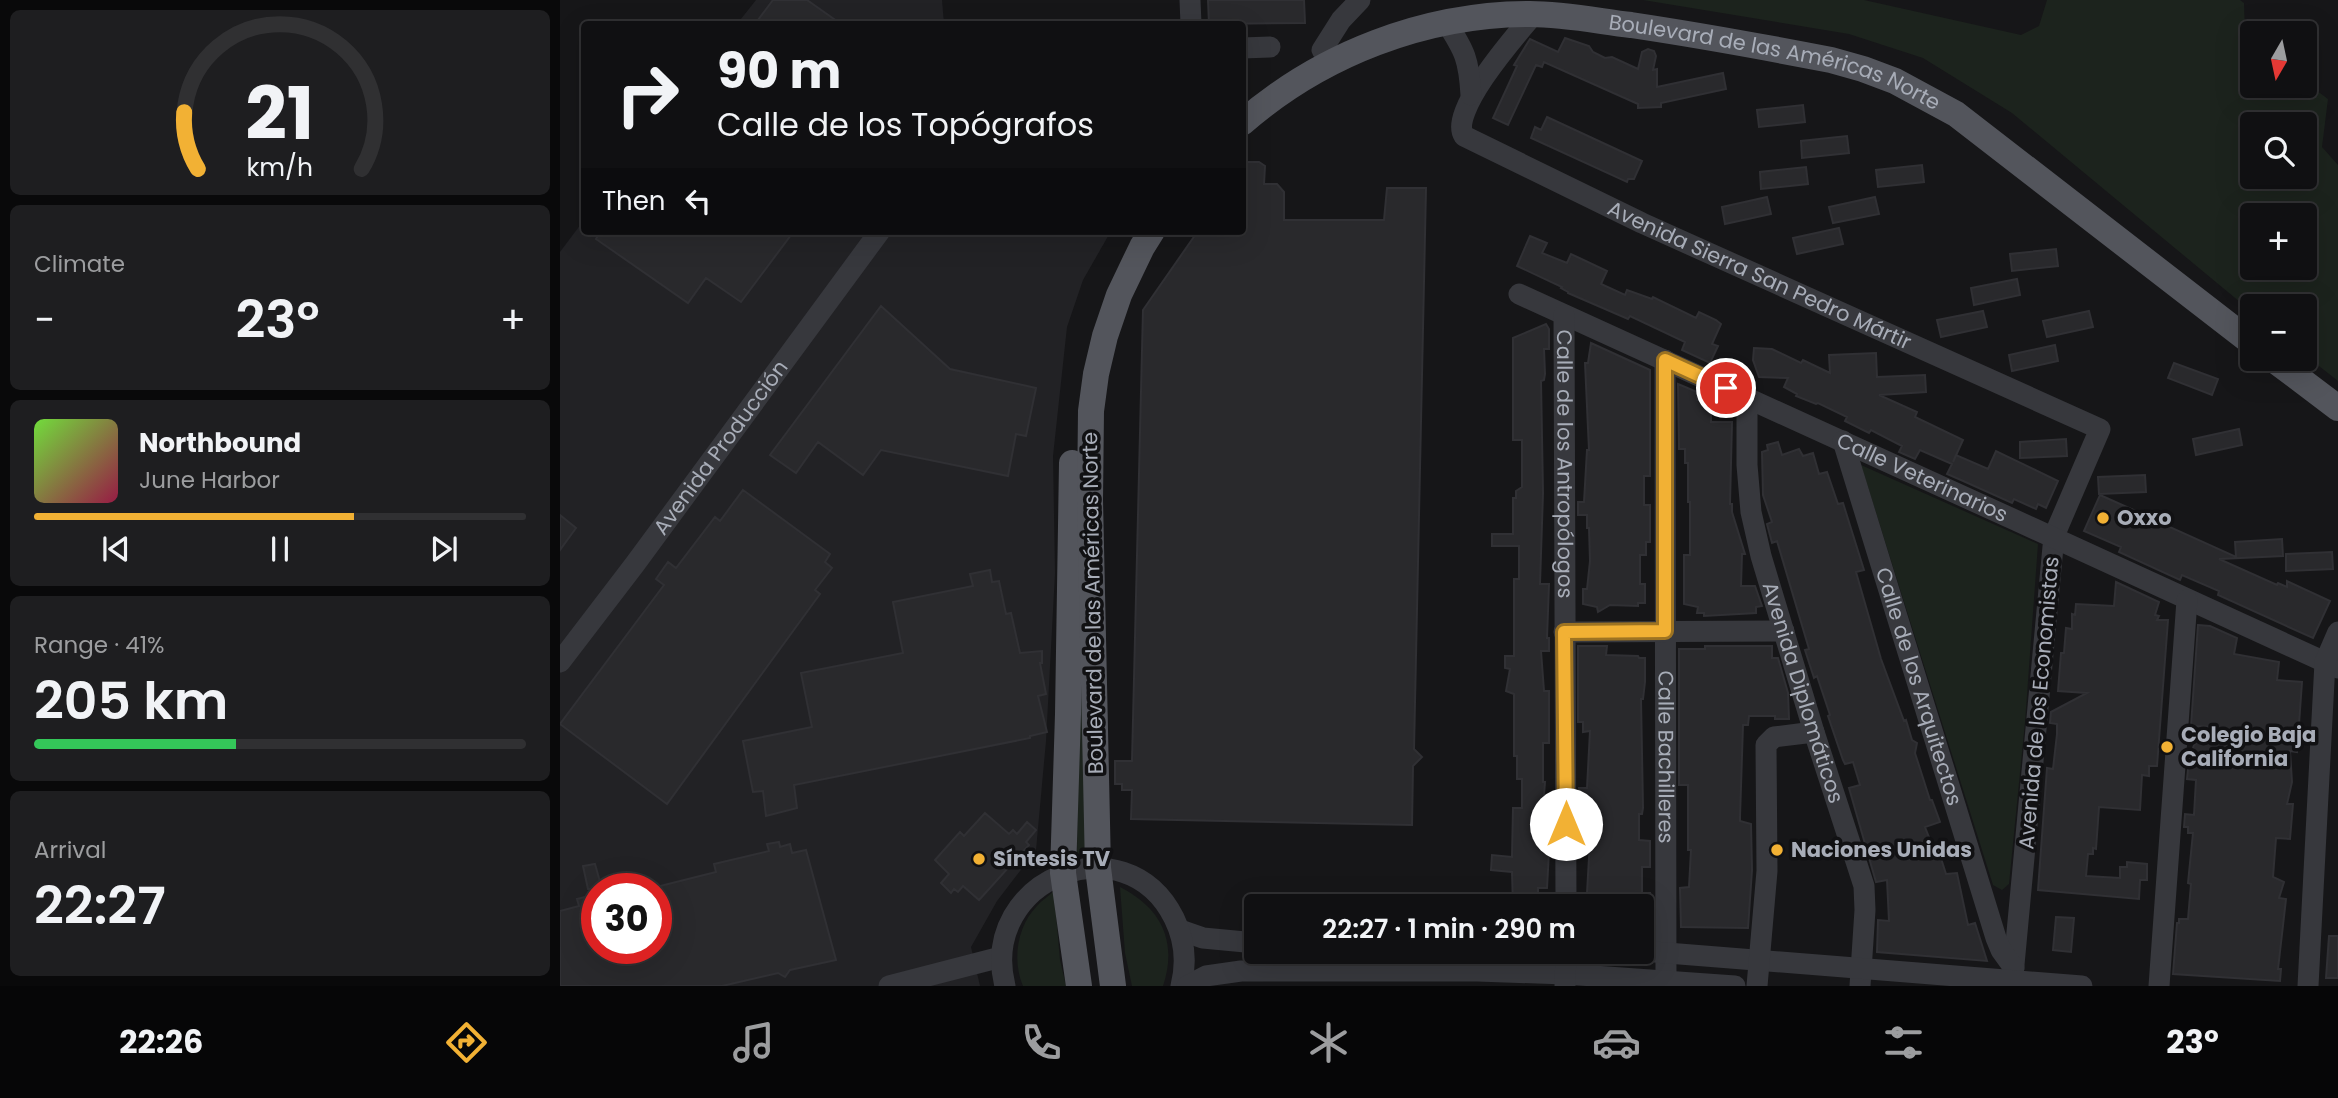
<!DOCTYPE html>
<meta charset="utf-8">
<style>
:root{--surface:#101012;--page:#1e1e20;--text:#f1f3f6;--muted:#9c9d9f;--line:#303032;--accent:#f2b134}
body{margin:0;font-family:Poppins,sans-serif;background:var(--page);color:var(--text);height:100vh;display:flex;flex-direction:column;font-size:26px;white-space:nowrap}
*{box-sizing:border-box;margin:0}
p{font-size:23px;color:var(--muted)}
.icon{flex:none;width:38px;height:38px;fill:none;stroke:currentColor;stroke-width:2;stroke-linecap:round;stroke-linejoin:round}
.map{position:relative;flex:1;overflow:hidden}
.panel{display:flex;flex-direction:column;gap:10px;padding:10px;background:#09090a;width:560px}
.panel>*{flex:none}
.top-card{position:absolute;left:21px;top:21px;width:665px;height:214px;border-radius:7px;box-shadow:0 7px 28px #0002,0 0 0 2px var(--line);background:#101012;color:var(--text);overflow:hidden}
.needle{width:46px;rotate:189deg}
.buttons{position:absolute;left:1680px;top:21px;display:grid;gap:14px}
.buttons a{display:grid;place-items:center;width:77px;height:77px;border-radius:7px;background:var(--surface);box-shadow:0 7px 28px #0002,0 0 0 2px var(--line);font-size:35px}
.speed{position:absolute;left:21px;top:873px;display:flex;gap:14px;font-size:35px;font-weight:700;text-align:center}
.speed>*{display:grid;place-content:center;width:91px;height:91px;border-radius:50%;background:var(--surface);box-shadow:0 7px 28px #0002,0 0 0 2px var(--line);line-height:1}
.speed .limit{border:10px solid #d22;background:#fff;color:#111}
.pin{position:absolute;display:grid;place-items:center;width:60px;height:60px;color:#fff;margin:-30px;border:4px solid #fff;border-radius:50%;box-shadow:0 2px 7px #0007}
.me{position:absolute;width:77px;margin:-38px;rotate:0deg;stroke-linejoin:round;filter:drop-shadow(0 0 5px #0008)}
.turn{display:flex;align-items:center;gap:24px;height:147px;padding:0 21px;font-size:32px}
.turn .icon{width:91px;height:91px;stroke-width:2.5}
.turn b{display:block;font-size:49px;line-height:60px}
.then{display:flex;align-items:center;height:66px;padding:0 21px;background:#0003;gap:14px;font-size:26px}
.big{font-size:52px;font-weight:600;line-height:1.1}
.panel .widget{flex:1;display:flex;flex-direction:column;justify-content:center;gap:10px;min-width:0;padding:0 24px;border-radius:10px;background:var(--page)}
.panel .dial{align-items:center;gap:0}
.dial svg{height:182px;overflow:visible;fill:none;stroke:var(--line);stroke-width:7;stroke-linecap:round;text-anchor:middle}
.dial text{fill:var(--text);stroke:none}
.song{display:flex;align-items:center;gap:21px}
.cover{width:84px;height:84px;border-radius:10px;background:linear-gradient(135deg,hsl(100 70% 55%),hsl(340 70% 35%))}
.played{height:7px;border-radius:4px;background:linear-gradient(90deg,var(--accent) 65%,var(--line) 65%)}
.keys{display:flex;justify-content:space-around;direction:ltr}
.heat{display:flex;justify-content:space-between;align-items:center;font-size:38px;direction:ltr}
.charge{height:10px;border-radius:5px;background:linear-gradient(90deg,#34c759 41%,var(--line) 0)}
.trip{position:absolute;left:684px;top:894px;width:410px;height:70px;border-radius:7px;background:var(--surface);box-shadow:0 7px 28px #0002,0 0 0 2px var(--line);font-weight:600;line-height:70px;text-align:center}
.dock{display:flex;height:112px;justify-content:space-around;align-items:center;background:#060607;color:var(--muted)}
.dock .icon{width:49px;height:49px}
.dock .active{color:var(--accent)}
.dock b{font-size:32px;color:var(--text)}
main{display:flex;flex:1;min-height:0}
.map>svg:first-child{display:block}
.built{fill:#222225;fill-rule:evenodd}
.green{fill:#1c231d;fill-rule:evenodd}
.building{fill:#29292c;stroke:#303034;stroke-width:2}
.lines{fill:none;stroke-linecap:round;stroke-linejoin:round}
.minor{stroke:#37383d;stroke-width:21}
.major{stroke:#53555c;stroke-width:26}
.route-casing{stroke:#9d7322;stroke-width:18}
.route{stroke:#f2b134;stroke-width:12}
.poi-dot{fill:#f2b134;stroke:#111113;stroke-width:2.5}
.labels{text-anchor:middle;stroke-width:7;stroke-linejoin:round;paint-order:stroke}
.street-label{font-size:21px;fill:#a8adb8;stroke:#111113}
.poi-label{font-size:21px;font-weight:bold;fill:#a8adb8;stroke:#111113;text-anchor:start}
</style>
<main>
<section class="panel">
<div class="widget dial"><svg viewBox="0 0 100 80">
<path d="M14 69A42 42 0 1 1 86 69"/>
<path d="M14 69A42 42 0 0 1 8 44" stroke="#f2b134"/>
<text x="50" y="56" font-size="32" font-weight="700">21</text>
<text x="50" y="72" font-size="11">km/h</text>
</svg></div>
<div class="widget"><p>Climate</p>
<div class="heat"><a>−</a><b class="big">23°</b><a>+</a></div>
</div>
<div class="widget">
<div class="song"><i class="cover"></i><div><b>Northbound</b><p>June Harbor</p></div></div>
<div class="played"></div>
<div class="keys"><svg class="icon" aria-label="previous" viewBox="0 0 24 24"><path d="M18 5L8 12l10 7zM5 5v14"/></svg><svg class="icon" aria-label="pause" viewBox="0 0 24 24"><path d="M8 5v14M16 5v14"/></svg><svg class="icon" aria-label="next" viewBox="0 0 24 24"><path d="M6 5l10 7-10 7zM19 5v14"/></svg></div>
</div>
<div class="widget"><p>Range · 41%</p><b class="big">205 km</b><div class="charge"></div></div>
<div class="widget"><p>Arrival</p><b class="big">22:27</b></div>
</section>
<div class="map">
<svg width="1778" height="986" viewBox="0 0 1778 986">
<rect width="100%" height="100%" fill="#161618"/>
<!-- built -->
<path class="built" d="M196,0H382L384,24H177Z
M24,220V231H551L523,280L507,327L493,456L495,573L486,741L476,850L437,901L411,947L420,986H0V252ZM37,889H96V948H37Z"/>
<!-- green -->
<path class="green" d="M1083,0H1304L1461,35L1479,26L1487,0H1680L1684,3L1685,34L1692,41V86H1745V82L1768,99L1762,147L1778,165V381L1745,355V306H1692V312L1452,113L1363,58L1289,34ZM1745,124V177H1692V124ZM1745,215V268H1692V215Z
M1301,465L1478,544L1465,722L1449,884L1442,890L1433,885Z
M521,501L526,854L517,855Z
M560,887C601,908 618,941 603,986H572L565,953Z
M494,891L500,960L506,986H463C452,961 457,926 477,906C482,900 489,896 494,891Z"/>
<!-- building -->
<path class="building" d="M213,0H247L281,24H195Z
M648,0H744L745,23L649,24Z
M1005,38L1029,46L1033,52L1045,58L1052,57L1078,69L1082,52L1088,49L1094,51L1096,56L1093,70L1097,69V87L1163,73L1166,89L1101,103V107L1078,108V104L984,62L982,67L976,65L948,125L933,118L957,66L954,65L970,39L998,52Z
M1243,105L1245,122L1199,127L1197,110Z
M987,117L1082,161L1074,179H1068L1067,182L971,138L975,127L981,130Z
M1287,136L1289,153L1242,158L1241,141Z
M682,162H699L705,166L704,184H717L724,192V220H824L827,188H866L854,749L862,757L853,766L852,825L571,819L572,790H562V784H555V761H572L583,310L638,231H682Z
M1362,165L1364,182L1318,187L1316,170Z
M1246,167L1248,184L1201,189L1200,172Z
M1207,197L1211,214L1165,224L1162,207Z
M1315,197L1319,214L1273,223L1269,207Z
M1279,228L1283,244L1237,254L1233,238Z
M41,231H234L181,302L146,278L128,303L36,239Z
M970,236L987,243L982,253L1007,263L1011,254L1047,271L1041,284L1065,295L1067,290L1092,299L1093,297L1136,318L1139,312L1156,320L1161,324L1152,344L1158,346L1150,363L1122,350L1125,342L1070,316L1068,319L1008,293V292L1001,288L1002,287L957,266Z
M1496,249L1498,266L1452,271L1450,254Z
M1457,279L1460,295L1414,305L1411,288Z
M321,306L390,369L476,388L466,436L456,434L448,476L321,450L303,475L258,442L236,473L210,455Z
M1423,311L1427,327L1381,337L1377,320Z
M1529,311L1533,327L1487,337L1483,321Z
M986,324L989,329V349H984L985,374L984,380L981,381L983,493L980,584H989L987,638H989V651H981L984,691H989V743H983V782H985L984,795H989V822H981V851H989L987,888H978V906H953L952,872L931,870L932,855L952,857L953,808H962V779H957V756H954V694L946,691L950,669L945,668V656H954V579H959V546H932V534H953V498H956V491L962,487V440H953V338Z
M1031,343L1090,370V476H1084V505H1090V542H1086V555H1080V584H1085V603H1078V606L1050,605L1038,612L1037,607L1023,604V589H1027L1030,561L1029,528H1027V515H1018V502H1024L1027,450H1029L1025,363H1028Z
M1495,345L1498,361L1452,371L1449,355Z
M1194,348L1212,349L1241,363L1243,360L1270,373L1269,355L1316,353L1317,377L1365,375L1366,392L1319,395L1357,412L1355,417L1403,440L1393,462L1396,455L1428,469L1436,451L1498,481L1486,508L1478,504L1476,509L1454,499L1452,503L1401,480L1387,474L1392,464L1360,450L1355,459L1339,452L1342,446L1311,430L1309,433L1285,421L1287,417L1258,403L1256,404L1236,396L1237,394L1224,387L1228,378L1199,377L1193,360Z
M1614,363L1658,379L1652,395L1608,378Z
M1118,384L1137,392V400L1151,402V422H1172L1170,504H1172V512L1185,554H1182L1181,586H1195L1202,606L1196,607V613L1144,616V613H1137L1138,607L1124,604V555H1130V502H1128V463H1125V449H1119V444Z
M1679,429L1682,445L1636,455L1633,439Z
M1506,439L1507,456L1460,458V442Z
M1218,442L1222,455L1239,449L1243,456L1253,453L1259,474L1267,472L1278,504L1283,503L1304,570L1296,572L1321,659L1344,721L1346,720L1352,740L1357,743L1355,753L1370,800H1372L1380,822L1365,827L1374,850L1378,849L1386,874L1397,873L1408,925L1415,923L1427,961L1317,952L1318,920L1329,921L1327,880L1316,882L1289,788L1300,785L1293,762L1285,764L1283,760L1268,716L1270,715L1257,676L1254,678L1245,650L1249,649L1217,541L1212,543L1207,524L1212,522L1203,495L1202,452L1208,450L1207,445Z
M1585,475L1586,492L1539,494L1538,477Z
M183,490L270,554L265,562L272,568L255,590L260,594L107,804L0,724L104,585L96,579L108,562L116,568L155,517L160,521Z
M1540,495L1587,516V524L1590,518L1676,557L1675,542L1722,539L1723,556L1659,559L1717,585L1718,583L1727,587V581L1770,601L1753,638L1658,595L1659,591L1622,575L1620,580L1559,552L1561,547L1524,531Z
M0,515L16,528L0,550Z
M1772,552L1773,569L1726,571V554Z
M430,570L432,582L439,581L446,614L451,613L460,653L482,651V663H480L486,694L478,696L487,732L470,736V738L234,785L237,808L206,816L203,791L193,792L183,741L252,727L241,673L343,653L333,602L413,586L410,574Z
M1556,582L1599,602L1595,615L1599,616L1597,620H1608L1597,766H1589V776L1582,775L1580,810L1539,807L1536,849L1533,848V854H1528L1526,876L1560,878V867H1567V862L1587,864V880H1580L1579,899L1478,890L1487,768L1493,769L1497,734V724L1490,723L1491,712L1527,693L1498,691L1501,653H1504L1506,628L1512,629V614L1515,615L1516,604L1554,606Z
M1638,625L1650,626L1677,638L1674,654L1719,662L1717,680L1742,682L1737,752L1730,751L1732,782L1727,804H1733L1730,839L1716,838L1713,877L1724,882L1719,898L1726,899L1718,969H1721L1720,981L1613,974L1617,923H1619V919H1628L1631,884L1628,883L1633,833H1628V827H1624L1625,814L1634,815L1636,780L1627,779L1629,760L1634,745L1655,727L1631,726Z
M1018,646H1047L1046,655L1078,656L1079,658H1085V682L1083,699H1081L1083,808L1082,814H1079V840L1090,841V867H1082V893H1090V906H1019V893H1027L1030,840L1029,827H1022L1019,823V788H1027L1030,731L1023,732V722H1018Z
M1145,646H1212V658H1218L1228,693L1229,719H1215V716H1189L1188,725H1183L1180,817V821L1191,824L1192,870L1188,928L1121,927L1120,888L1129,887L1131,850H1128V785H1119V649H1145Z
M425,813L449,834L453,830L457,834L467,822L476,830L466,842L469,845L419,900L403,886L398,892L394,889L391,893L381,883L389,874L375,860L400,832L404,836Z
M219,842L220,847L230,844L232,853L246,850L276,960L230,970L225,977L218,973L162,986H0V911L19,906L17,899L37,894V948H96V887L156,872L154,864L209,851L207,844Z
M35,864L42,889H28L23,866Z
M1496,917L1514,918L1511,952L1493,950Z
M1769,936H1778V978H1766Z"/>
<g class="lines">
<!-- minor -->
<g class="minor">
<path d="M630,0L631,24"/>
<path id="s1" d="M974,14C957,34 888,112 904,136L1082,223L1540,429L1494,536L1452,986"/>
<path d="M886,22C905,51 909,60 911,95"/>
<path d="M682,48L710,47"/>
<path d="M762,50L781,20L800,0"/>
<path id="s2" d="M959,294C1233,418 1505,543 1778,668"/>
<path id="s3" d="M1004,315L1006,906"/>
<path id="s4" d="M1105,360L1106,986"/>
<path id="s5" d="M1187,397V465L1191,512L1201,556L1254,732L1304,886L1305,910L1300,986"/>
<path id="s6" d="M1283,441L1436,938L1441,950L1454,968"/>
<path d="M1004,632L1224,631"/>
<path id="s7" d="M0,662L75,564L320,231"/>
<path d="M620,930L643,938L696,943"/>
<path d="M1082,951L1522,986"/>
<path d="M329,986L441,957"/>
<path d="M445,986C418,879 565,820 614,918C625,940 627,962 621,986"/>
<path d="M627,986L646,976L681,971H917L1005,974L1175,986"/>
<path d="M1005,986L1006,952"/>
<path d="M1197,986L1207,871L1206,745L1214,737L1254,732"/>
<path d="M1599,986L1627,600"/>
<path d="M1748,986L1765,662L1778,632"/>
</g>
<!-- major -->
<g class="major">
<path id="s8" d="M682,123C761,54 865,14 970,14C1004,14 1038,21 1071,25C1138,35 1204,47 1271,60L1303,69L1335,81L1396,114L1692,343"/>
<path d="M1713,359L1778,408"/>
<path d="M512,463L508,714L503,873L519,986"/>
<path d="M553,986L538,868L530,500L531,411L536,374L545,336L559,295L582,247L592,231"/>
</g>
</g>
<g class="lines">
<defs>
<path id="route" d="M1006,824L1004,632L1105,631V360L1166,388"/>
</defs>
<!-- route casing -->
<use href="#route" class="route-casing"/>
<!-- route -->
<use href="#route" class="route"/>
</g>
<!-- markers -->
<g class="poi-dot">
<circle cx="1543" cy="518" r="7"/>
<circle cx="1607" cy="747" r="7"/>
<circle cx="1217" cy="850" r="7"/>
<circle cx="419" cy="859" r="7"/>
</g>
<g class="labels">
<!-- street labels -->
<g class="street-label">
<text dy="7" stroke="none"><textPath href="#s8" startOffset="565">Boulevard de las Américas Norte</textPath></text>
<text dy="7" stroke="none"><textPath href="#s1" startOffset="472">Avenida Sierra San Pedro Mártir</textPath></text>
<text dy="7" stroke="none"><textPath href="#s7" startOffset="268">Avenida Producción</textPath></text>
<text dy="7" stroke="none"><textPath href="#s3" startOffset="149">Calle de los Antropólogos</textPath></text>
<text dy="7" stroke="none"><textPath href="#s2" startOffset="443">Calle Veterinarios</textPath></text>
<text transform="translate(533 603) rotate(-91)" y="7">Boulevard de las Américas Norte</text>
<text dy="7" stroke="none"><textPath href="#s6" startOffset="257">Calle de los Arquitectos</textPath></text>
<text dy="7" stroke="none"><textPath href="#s5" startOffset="303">Avenida Diplomáticos</textPath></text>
<text transform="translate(1479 703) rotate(-85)" y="7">Avenida de los Economistas</text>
<text dy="7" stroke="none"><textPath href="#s4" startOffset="397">Calle Bachilleres</textPath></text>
</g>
<!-- poi labels -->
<g class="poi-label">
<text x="1557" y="525">Oxxo</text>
<text x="1621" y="742">Colegio Baja<tspan x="1621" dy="24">California</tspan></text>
<text x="1231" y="857">Naciones Unidas</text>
<text x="433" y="866">Síntesis TV</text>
</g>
</g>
</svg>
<div class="buttons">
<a><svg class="needle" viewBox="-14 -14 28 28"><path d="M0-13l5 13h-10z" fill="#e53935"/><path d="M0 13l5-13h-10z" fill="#9c9d9f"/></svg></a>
<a><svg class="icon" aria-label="search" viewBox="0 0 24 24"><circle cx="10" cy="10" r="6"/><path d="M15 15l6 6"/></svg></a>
<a>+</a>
<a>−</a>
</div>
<div class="speed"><div class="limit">30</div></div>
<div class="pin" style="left:1166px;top:388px;background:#d93025"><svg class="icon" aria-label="arrive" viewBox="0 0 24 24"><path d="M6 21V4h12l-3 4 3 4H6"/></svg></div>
<svg class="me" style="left:1006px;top:824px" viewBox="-20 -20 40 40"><circle r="19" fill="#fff"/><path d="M0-13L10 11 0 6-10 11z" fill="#f2b134"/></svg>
<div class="trip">22:27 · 1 min · 290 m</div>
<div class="top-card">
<div class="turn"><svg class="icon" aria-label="right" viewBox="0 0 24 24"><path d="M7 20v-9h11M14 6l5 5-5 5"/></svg><div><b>90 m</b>Calle de los Topógrafos</div></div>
<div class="then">Then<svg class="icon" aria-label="left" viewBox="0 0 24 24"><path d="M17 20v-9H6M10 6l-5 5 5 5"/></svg></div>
</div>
</div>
</main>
<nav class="dock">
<b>22:26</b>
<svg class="icon active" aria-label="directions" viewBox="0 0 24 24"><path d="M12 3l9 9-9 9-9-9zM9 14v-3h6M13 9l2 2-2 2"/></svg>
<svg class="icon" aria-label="music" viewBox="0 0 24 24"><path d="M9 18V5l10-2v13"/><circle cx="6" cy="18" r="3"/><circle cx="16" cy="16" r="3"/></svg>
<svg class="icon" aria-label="phone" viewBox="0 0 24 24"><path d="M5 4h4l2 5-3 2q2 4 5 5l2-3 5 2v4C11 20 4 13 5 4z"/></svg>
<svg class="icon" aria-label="climate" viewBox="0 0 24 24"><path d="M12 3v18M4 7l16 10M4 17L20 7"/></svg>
<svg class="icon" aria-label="car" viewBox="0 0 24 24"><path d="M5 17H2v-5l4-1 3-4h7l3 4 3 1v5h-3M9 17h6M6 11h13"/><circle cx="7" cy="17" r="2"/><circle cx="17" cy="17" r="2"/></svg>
<svg class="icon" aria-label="filters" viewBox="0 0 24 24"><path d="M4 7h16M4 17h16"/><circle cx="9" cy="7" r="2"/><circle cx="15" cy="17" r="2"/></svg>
<b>23°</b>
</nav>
